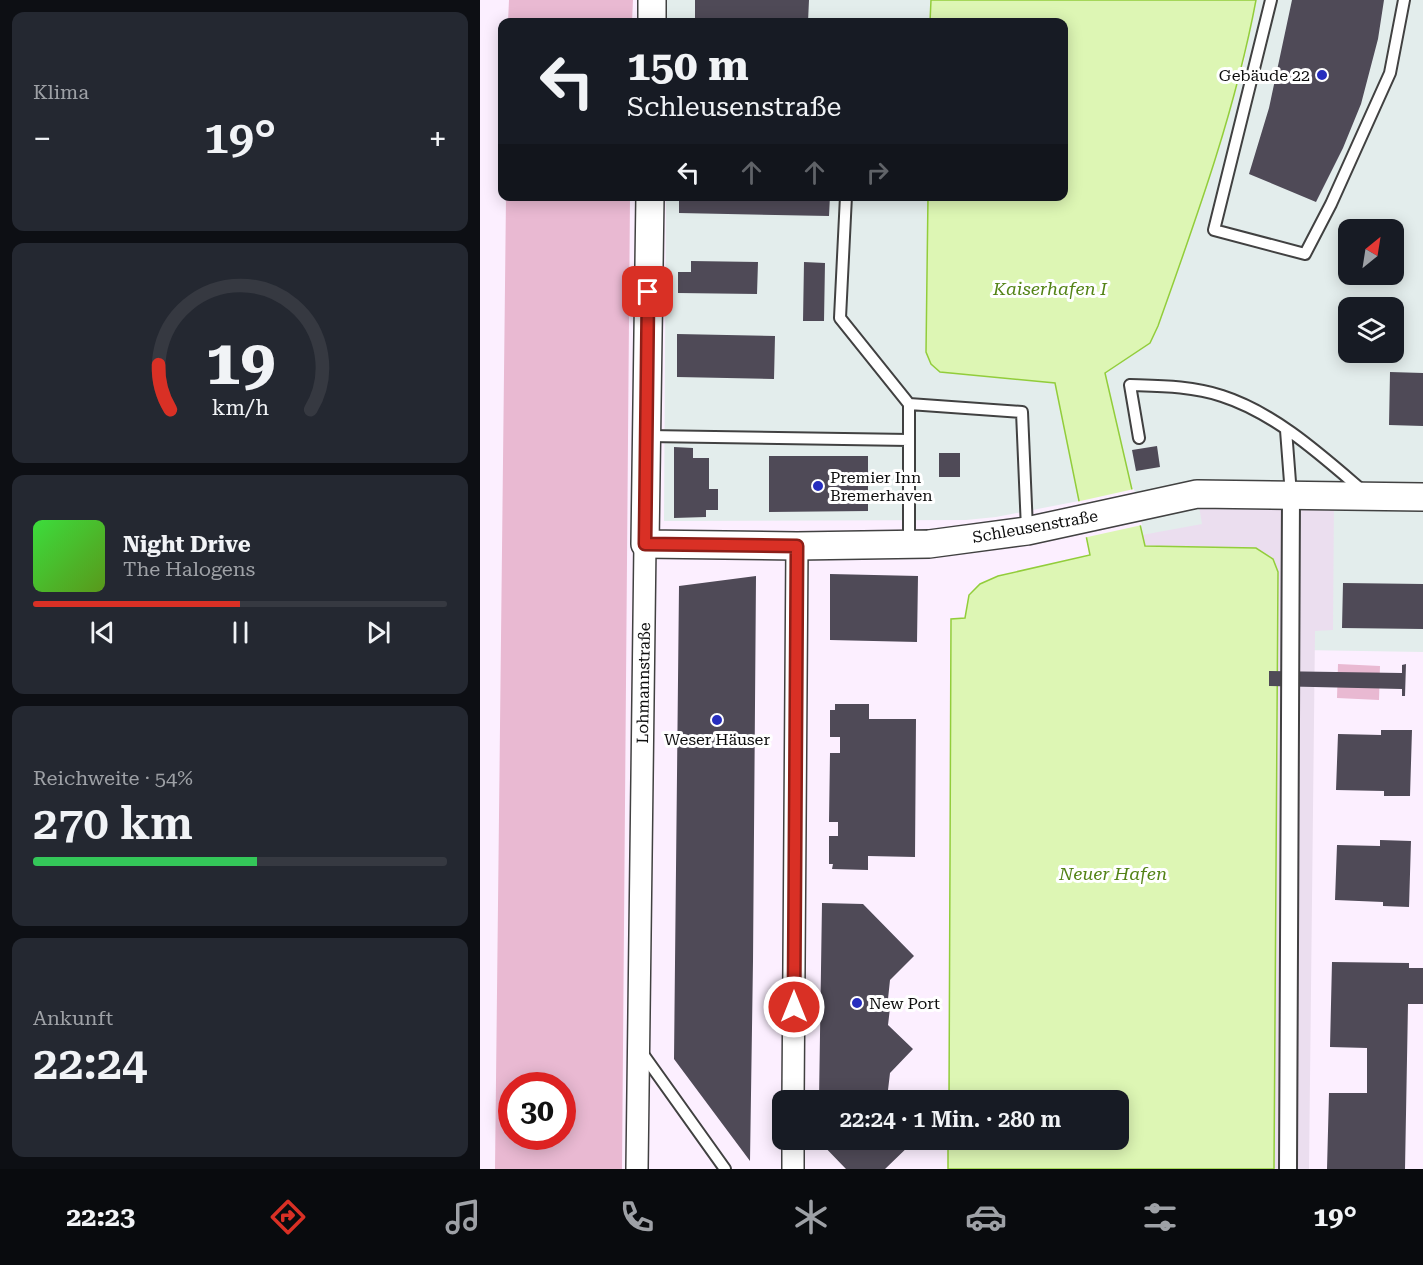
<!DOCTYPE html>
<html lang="de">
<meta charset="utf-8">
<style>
:root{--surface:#171b24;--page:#242831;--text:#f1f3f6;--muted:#9ea1a6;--line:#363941;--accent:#d93025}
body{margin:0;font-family:"Roboto Serif",serif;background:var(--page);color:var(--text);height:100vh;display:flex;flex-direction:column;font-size:22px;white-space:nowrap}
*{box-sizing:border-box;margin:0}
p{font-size:20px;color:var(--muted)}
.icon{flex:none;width:33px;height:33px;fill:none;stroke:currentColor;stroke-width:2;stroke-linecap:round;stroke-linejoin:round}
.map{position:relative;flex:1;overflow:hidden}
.panel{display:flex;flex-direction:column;gap:12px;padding:12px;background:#0d0f14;width:480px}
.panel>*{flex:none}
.hud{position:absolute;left:18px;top:18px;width:570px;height:183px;border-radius:12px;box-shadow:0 3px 15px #0003;background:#171b24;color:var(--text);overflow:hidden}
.needle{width:39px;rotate:30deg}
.tools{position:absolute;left:858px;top:219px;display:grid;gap:12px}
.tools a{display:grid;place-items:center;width:66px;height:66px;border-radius:12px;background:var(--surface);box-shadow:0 3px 15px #0003;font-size:30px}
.speed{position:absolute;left:18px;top:1072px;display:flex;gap:12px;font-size:30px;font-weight:700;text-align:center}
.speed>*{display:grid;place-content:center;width:78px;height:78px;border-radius:50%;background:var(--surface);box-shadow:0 3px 15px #0003;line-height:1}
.speed .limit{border:9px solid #d22;background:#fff;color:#111}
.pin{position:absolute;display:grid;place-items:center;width:51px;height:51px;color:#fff;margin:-26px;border-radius:12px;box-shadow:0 3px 9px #0006}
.me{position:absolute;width:66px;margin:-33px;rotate:0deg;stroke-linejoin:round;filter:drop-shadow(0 0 4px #0008)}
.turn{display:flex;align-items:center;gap:21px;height:126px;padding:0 30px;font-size:27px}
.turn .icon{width:78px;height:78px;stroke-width:2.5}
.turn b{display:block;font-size:42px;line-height:51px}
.lanes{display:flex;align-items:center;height:57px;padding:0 30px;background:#0003;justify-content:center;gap:30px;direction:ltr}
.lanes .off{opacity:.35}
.big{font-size:45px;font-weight:600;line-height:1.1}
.panel .card{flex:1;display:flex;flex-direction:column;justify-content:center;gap:9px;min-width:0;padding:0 21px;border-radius:12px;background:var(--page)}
.panel .dial{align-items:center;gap:0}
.dial svg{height:156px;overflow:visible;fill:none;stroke:var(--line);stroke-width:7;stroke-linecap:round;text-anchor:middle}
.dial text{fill:var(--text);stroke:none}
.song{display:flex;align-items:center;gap:18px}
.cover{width:72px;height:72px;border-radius:9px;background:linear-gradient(135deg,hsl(120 70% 55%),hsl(90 70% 35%))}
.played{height:6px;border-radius:3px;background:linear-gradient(90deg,var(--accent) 50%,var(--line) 50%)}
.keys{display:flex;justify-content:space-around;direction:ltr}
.heat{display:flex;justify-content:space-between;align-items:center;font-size:33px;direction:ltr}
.charge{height:9px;border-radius:4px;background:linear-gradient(90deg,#34c759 54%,var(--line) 0)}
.trip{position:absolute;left:292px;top:1090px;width:357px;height:60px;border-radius:12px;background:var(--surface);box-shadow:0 3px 15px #0003;font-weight:600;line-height:60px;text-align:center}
.dock{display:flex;height:96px;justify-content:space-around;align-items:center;background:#090b0e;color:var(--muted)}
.dock .icon{width:42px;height:42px}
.dock .on{color:var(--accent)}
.dock b{font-size:27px;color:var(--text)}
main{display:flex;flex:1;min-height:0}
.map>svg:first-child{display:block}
.industrial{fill:#e3edec;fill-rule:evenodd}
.green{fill:#e9b9d2;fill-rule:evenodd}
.plaza{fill:#ebdeef}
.water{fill:#ddf6b4;stroke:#92cd3b;stroke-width:1.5}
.pier{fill:#fcefff}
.building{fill:#4f4a57}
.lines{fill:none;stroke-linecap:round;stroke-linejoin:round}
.service-casing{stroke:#414141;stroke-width:14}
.pedestrian-casing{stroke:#414141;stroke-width:20}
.minor-casing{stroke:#414141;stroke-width:24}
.tertiary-casing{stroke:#414141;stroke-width:30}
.service{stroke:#fff;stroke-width:10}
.pedestrian{stroke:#fff;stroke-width:16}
.minor{stroke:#fff;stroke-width:21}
.tertiary{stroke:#fff;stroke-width:27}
.route-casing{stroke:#8d1f18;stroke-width:15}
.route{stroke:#d93025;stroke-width:10}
.poi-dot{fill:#262dbe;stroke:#fff;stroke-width:2}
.labels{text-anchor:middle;stroke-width:6;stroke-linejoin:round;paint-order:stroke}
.poi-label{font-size:16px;fill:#0e0e0e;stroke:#fff;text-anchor:start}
.street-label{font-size:16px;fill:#0e0e0e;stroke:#fff}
.water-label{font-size:18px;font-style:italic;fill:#538316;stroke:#fff}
</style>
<main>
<section class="panel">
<div class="card"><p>Klima</p>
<div class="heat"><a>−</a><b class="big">19°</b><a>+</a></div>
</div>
<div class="card dial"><svg viewBox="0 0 100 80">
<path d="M14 69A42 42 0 1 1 86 69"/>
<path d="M14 69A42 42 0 0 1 8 46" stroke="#d93025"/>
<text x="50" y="56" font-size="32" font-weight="700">19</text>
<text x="50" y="72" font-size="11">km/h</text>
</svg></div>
<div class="card">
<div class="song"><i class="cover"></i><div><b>Night Drive</b><p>The Halogens</p></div></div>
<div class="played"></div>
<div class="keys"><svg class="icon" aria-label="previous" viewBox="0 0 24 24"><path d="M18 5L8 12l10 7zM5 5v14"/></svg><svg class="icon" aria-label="pause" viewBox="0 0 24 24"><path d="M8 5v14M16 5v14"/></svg><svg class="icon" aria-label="next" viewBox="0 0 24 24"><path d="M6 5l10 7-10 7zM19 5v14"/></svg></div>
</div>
<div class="card"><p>Reichweite · 54%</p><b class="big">270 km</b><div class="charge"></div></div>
<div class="card"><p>Ankunft</p><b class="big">22:24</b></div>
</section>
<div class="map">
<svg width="943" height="1169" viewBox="0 0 943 1169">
<rect width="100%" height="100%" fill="#fcefff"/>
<!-- industrial -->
<path class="industrial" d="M187,0H451L450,22H187Z
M776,0H943V652L821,650L799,582L665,547L662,535L625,373L670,343L678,326L737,155L764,62ZM868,230H914V274H868ZM868,308H914V352H868Z
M186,197H448L446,352L451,364L460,372L575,383L599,501L516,517L486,520L184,521Z"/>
<!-- green -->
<path class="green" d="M29,0H153L152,22H28Z
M26,197H150L142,1169H15ZM32,1086H82V1137H32Z
M858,664L900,666L899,700L857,698Z"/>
<!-- plaza -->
<path class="plaza" d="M717,494L854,496L853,630L835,631L829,1169H794L798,649L776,548L665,547L662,535L722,524Z"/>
<!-- water -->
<path class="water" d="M451,0H776C755,112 716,219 678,326L670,343L625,373L665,546L776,548L793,559L798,572L794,1169H468V1140H639V1101H469L471,619L485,618L489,595L500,584L518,576L610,555L575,383L460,372L451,364L446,352L448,197L584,196V22H450Z"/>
<!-- pier -->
<path class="pier" d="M654,489L662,525L603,538L596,502Z"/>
<!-- building -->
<path class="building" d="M215,0H329L328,22H215Z
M812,0H904L898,39L881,104L863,148L836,202L769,174L789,108Z
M199,196H350L349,216L199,213Z
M211,261L278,262L277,294L198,293V272H211Z
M324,262L345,263L344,321H323Z
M914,325H918L917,362H893V352H914Z
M197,334L295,336L294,379L197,377Z
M910,372L943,373V426L909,425Z
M677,446L680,467L656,471L652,450Z
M194,447L213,448V458H229V489H238V510H226V517L194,518Z
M459,453H480V477H459Z
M289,456H388V511L289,512Z
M350,574L438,576L437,642L350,640Z
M276,576L273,961L270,1161L194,1059L199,586Z
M863,583L943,584V629L862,628Z
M926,664L925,696H922V689L789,686V671L922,673V665Z
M355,704H389V719H436L435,857L388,856V870L352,869L353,864H349V836H358V822H349L350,753H360V737H350V710H355Z
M901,730H932L930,796H904V791L856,790L858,734L901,735Z
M900,840L931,841L929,907L903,906V902L855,900L857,845L900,846Z
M342,903L383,904L434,956L410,980L408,999L415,998L414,1008H410L408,1025L433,1049L410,1073L408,1090L414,1091V1101H339Z
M852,962L929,963V968H943V1004H928L925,1169H847L849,1093H887V1048L850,1047Z
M338,1140H431L433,1142L405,1169H366Z"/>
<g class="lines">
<defs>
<path id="service" d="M791,0L734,230L825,254L851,204L910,73L924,0
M366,196L360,318L429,404V544
M429,404L542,412L547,529
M806,430L811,495
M168,436L429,440
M659,438L650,385C680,386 712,386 742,396C795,413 841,455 883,491
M160,1050L245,1169"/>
<path id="pedestrian" d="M808,1169L811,495"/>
<path id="minor" d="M313,1101L317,546
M157,1169L165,544
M313,1169V1140"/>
<path id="tertiary" d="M172,22V0
M170,196L165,544L317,546L449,544L547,531L717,494L943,497"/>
</defs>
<!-- service casing -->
<use href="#service" class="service-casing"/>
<!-- pedestrian casing -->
<use href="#pedestrian" class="pedestrian-casing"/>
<!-- minor casing -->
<use href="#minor" class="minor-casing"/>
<!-- tertiary casing -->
<use href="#tertiary" class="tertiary-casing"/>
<!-- service -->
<use href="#service" class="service"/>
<!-- pedestrian -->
<use href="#pedestrian" class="pedestrian"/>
<!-- minor -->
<use href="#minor" class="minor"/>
<!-- tertiary -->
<use href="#tertiary" class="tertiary"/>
</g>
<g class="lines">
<defs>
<path id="route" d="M168,292L165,544L317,546L314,1007"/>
</defs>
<!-- route casing -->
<use href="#route" class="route-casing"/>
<!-- route -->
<use href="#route" class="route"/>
</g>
<!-- markers -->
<g class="poi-dot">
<circle cx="842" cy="75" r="6"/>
<circle cx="338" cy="486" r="6"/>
<circle cx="237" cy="720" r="6"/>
<circle cx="377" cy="1003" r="6"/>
</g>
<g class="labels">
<!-- poi labels -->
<g class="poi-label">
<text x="830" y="81" text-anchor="end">Gebäude 22</text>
<text x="350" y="483">Premier Inn<tspan x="350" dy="18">Bremerhaven</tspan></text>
<text x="237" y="745" text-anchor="middle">Weser Häuser</text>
<text x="389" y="1009">New Port</text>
</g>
<!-- street labels -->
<g class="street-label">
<text transform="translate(555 526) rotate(-10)" y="6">Schleusenstraße</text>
<text transform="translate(163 683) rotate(-89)" y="6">Lohmannstraße</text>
</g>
<!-- water labels -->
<g class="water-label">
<text x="570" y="295">Kaiserhafen I</text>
<text x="633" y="880">Neuer Hafen</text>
</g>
</g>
</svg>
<div class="tools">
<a><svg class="needle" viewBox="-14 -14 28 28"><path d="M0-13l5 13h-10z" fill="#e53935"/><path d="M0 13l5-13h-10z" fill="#9ea1a6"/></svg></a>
<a><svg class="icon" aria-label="layers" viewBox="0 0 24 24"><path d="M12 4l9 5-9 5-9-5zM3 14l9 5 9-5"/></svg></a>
</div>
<div class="speed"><div class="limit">30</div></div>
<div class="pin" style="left:168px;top:292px;background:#d93025"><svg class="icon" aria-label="arrive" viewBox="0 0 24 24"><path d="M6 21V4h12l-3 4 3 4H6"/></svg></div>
<svg class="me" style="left:314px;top:1007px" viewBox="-20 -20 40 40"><circle r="17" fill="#d93025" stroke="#fff" stroke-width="3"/><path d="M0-11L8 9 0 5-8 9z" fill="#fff"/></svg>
<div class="trip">22:24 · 1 Min. · 280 m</div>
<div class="hud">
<div class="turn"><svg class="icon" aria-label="left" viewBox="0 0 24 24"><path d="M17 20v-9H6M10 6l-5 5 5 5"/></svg><div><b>150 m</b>Schleusenstraße</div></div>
<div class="lanes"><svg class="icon" aria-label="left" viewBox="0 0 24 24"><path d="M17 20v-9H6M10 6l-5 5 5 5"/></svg><svg class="icon off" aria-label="ahead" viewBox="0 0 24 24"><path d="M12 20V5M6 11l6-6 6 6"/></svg><svg class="icon off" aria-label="ahead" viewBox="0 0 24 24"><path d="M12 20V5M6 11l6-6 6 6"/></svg><svg class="icon off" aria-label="right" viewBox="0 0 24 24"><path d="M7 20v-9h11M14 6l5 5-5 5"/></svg></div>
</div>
</div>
</main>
<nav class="dock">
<b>22:23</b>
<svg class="icon on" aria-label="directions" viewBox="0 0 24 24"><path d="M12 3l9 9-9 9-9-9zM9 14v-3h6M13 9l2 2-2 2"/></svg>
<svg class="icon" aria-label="music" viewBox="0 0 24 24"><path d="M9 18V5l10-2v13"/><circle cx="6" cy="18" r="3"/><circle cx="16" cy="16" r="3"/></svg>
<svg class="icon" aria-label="phone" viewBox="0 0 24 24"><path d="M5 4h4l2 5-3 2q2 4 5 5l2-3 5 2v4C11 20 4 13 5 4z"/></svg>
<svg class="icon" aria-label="climate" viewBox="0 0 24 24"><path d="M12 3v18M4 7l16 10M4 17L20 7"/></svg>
<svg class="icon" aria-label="car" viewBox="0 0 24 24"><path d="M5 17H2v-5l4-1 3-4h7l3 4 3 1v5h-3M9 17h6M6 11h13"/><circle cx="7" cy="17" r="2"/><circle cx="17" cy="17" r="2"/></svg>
<svg class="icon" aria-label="filters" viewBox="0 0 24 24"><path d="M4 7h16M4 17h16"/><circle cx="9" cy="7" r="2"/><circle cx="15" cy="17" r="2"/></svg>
<b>19°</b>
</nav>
